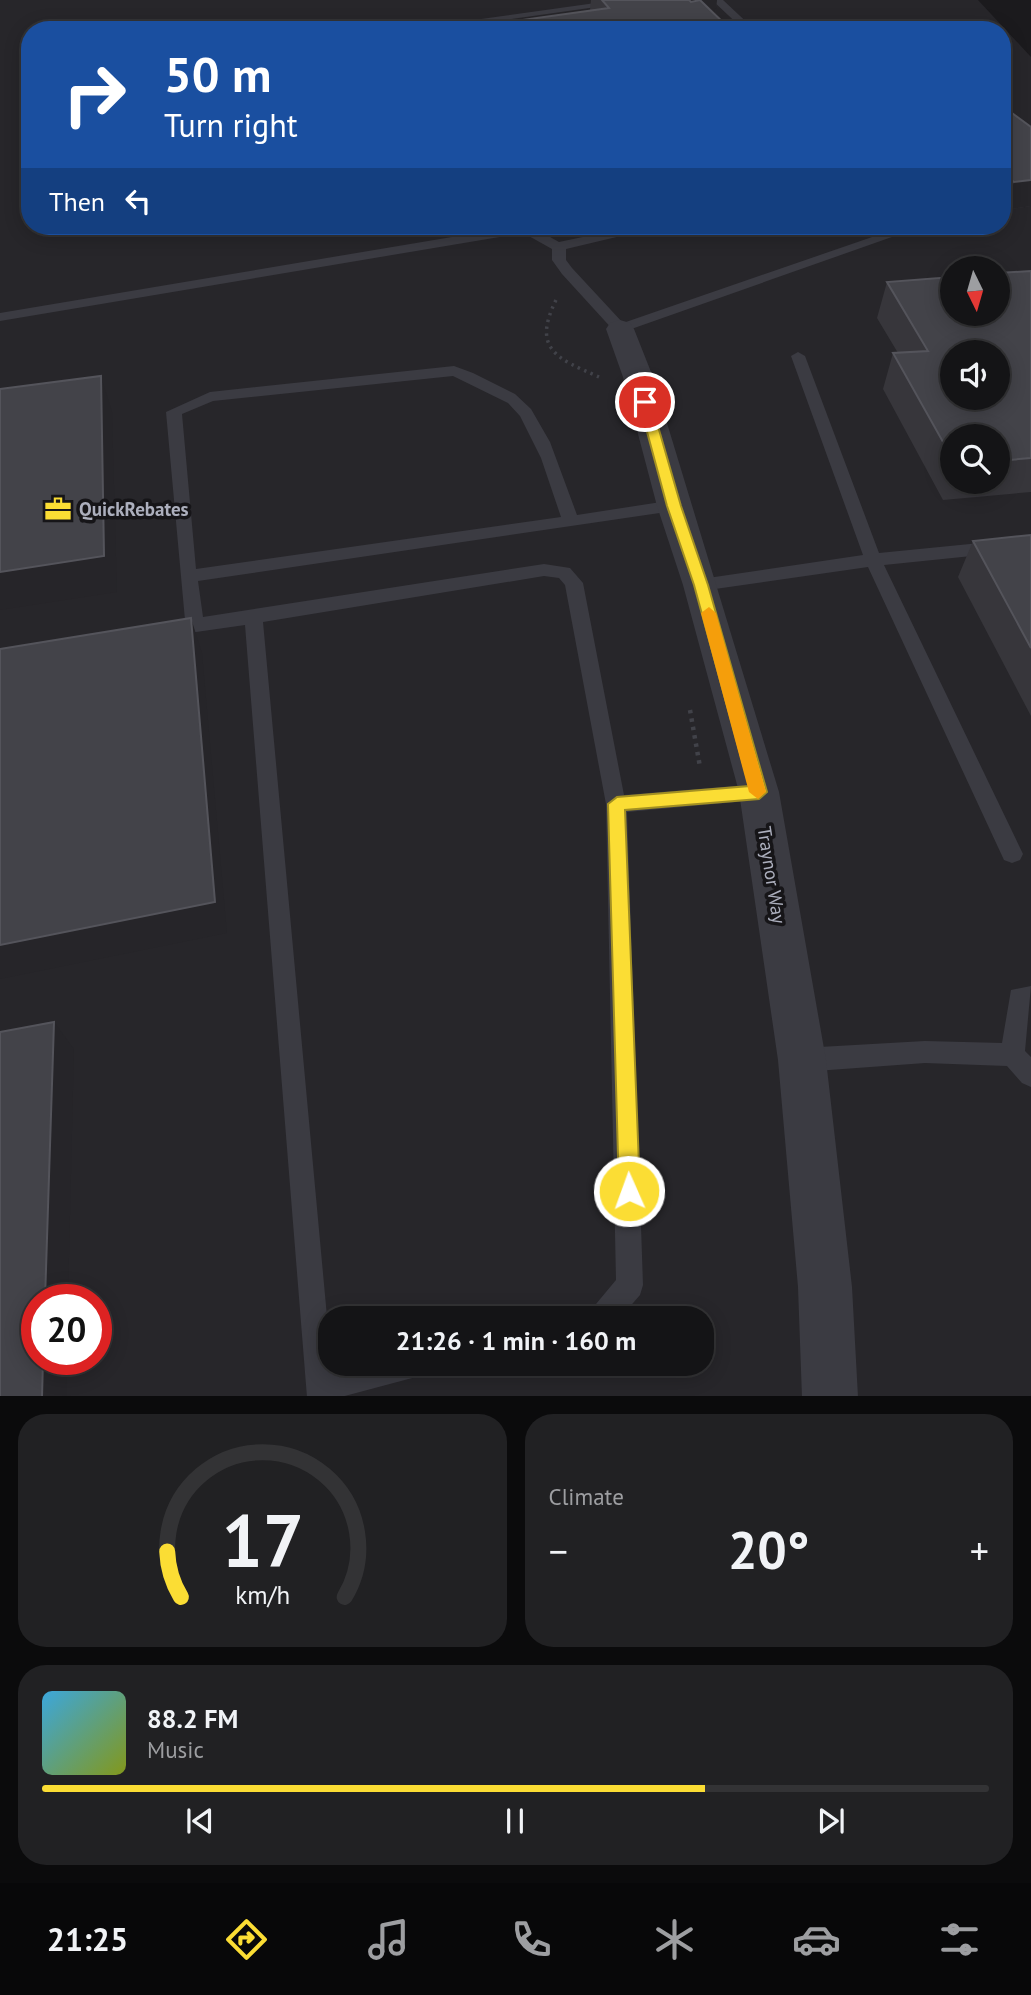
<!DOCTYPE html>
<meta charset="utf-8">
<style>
:root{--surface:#141416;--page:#212123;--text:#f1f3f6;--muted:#9d9ea1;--line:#333335;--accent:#fbdd34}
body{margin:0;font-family:"PT Sans",sans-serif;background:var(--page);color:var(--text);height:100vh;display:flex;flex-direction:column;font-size:26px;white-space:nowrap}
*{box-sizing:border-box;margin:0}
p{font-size:23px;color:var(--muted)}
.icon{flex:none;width:38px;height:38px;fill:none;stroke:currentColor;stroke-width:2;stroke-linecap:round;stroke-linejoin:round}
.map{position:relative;height:1396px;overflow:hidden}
.side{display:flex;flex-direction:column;gap:18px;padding:18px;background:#0b0b0c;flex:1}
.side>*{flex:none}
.top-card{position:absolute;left:21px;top:21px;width:990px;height:214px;border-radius:28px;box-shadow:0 4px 18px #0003,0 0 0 2px var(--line);background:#1a4fa0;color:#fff;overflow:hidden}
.needle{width:46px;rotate:175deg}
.fabs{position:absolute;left:940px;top:256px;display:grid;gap:14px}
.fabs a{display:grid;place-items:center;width:70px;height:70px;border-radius:50%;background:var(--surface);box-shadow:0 4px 18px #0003,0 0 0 2px var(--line);font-size:35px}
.speed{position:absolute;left:21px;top:1284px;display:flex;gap:14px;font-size:35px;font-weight:700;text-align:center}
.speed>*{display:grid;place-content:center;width:91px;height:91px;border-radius:50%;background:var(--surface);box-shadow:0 4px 18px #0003,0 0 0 2px var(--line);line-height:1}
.speed .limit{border:10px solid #d22;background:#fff;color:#111}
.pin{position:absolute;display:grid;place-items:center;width:60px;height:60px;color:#fff;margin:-30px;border:4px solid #fff;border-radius:50%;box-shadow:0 2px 7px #0007}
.me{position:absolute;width:77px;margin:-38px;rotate:358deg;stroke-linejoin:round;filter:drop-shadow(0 0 5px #0008)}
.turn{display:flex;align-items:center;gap:24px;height:147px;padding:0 28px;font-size:32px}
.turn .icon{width:91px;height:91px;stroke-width:2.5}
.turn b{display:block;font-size:49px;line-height:60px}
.then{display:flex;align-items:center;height:66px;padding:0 28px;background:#0003;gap:14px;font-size:26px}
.big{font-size:52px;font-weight:700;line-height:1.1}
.side .card{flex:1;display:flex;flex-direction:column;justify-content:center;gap:10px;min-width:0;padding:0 24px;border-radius:28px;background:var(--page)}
.side .dial{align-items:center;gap:0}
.dial svg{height:182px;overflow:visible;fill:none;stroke:var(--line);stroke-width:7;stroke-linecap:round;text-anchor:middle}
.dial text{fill:var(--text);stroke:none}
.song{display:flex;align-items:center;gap:21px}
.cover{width:84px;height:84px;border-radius:10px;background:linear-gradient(135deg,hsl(200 70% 55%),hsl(70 70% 35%))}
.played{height:7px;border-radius:4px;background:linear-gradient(90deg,var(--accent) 70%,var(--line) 70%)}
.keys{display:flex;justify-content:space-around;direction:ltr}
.heat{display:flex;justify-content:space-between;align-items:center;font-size:38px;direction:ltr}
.side .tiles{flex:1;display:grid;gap:18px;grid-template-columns:1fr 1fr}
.card:last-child{grid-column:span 2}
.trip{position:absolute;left:318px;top:1306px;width:396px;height:70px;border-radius:28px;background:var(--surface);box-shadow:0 4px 18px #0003,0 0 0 2px var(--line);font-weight:700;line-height:70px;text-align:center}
.tabs{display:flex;height:112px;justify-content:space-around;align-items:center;background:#080809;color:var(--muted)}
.tabs .icon{width:49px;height:49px}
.tabs .on{color:var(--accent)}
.tabs b{font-size:32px;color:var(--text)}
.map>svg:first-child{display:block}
.built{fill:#27262a;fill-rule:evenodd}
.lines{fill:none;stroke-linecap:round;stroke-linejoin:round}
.path-far1{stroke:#414249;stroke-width:3.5;stroke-dasharray:2.5 4.5;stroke-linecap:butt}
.path{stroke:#414249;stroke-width:4.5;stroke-dasharray:3.5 5;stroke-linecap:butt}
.service{fill:#3b3b42;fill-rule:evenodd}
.minor{fill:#3b3b42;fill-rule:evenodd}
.wall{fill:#37363b;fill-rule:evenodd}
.shaded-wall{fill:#262529}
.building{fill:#434349;stroke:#54545b;stroke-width:2;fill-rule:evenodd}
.route{fill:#fbdd34;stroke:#a39022;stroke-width:2}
.slow{fill:#f59e0b}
.labels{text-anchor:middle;stroke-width:7;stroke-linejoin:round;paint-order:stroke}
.poi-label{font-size:19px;font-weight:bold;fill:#acafbd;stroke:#161518;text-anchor:start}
.street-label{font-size:19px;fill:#acafbd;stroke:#161518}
</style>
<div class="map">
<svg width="1031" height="1397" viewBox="0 0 1031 1397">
<rect width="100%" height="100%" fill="#1b1a1d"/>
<!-- built -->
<path class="built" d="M0,0H978L1031,57V1396L0,1397ZM30,30H1003V226H30ZM952,268H998V313H952ZM952,352H998V397H952ZM952,436H998V481H952ZM37,1300H96V1360H37ZM331,1318H702V1363H331Z"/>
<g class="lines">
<!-- path-far1 -->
<path class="path-far1" d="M556,300C532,349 556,358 599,377"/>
<!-- path -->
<path class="path" d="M690,710L700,767"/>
<!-- service -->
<path class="service" d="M617,0H646L434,30H402Z
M712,0H723L755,30H744Z
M635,226H663L566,249V260L572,268L623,323L904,226H923L620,333L615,332L562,274L552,260V249L527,235H511L0,321V313L511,227L534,228L559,242Z
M798,352L805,356L879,553L1031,538V550L884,565L1023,854L1020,860L1012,863L1004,860L868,567L701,591L692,585L701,579L863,555L791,356Z
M454,366L473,373L515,394L531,409L550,442L577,515L674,500L682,506L680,510L198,581L203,617L544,564L570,568L583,583L624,795L759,784L766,786L769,792L766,798L759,800L627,812L643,1285L640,1295L620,1318H579L583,1308L596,1304L616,1280L606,804L565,585L559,578L544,576L263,622L332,1371L361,1363H430L426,1373L416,1377L341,1397H307L245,625L168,636L159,629L162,624L185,620L166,412L210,392ZM453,376L508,403L520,416L541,458L561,517L196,569L182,414L213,401Z
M1031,986L1025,1051L1031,1057V1087L1022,1083L1007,1066L925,1063L802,1072L794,1068L790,1060L794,1052L802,1048L925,1041L1002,1043L1011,990Z"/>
<!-- minor -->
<path class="minor" d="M620,320L630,323L634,329L653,377L779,792L826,1060L852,1287L858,1397H802L798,1287L778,1060L739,792L683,585L657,506L623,377L606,329L610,323Z"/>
</g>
<!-- wall -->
<path class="wall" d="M591,0H717L715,15L590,10Z
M1003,111L1031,206L1005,210L1003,209Z
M1031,271V492L943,500L883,389L893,353H898L877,318L887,282ZM952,436H998V481H952Z
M1031,535V716L958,577L973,541Z"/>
<!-- shaded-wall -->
<path class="shaded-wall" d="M680,0H717L715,17Z
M1031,180V206L1005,210L1014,182Z
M101,376L112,412L117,592L0,610V572Z
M191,618L202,653L227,933L0,979V945Z
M54,1022L74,1049L68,1300H45Z
M43,1360H67L66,1397H42Z"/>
<!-- building -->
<path class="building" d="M602,0H689L691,2L700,0L731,30H451L609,8Z
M1008,110L1031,127V180L1014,182L1003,173V111Z
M1031,271V458L998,461V436H952V458L893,353L928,351L887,282L952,277V313H998V273ZM952,352H998V397H952Z
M101,376L104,556L0,572V389Z
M1031,535V648L973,541Z
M191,618L215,902L0,945V649Z
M54,1022L45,1300H37V1360H43L42,1397H0V1032Z"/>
<!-- route -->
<path class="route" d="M645,399L651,402L681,506L708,585L767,792L759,799L625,810L640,1191L637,1198L629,1201L622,1198L619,1191L608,804L617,797L749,786L694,585L667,506L639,402Z"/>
<!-- slow -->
<path class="slow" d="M709,607L716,613L766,792L758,799L749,792L701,613Z"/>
<!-- icons -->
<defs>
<symbol id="office-bare" viewBox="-9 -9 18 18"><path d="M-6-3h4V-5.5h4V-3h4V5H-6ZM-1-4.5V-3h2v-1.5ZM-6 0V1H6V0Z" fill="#fbdd34" stroke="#161518" stroke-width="2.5" paint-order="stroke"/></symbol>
</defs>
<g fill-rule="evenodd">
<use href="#office-bare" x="39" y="490" width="38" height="38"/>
</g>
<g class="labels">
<!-- poi labels -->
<g class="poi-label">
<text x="79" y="516">QuickRebates</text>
</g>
<!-- street labels -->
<g class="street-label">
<text transform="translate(772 875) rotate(81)" y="7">Traynor Way</text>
</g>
</g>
</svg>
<div class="fabs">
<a><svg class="needle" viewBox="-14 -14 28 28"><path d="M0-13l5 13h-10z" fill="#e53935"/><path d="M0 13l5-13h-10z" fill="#9d9ea1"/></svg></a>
<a><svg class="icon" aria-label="sound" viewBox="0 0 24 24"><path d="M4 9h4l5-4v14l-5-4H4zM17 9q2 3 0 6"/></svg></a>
<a><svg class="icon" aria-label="search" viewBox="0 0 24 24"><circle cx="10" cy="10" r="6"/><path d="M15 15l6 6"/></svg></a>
</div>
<div class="speed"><div class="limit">20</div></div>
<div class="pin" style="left:645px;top:402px;background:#d93025"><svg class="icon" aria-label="arrive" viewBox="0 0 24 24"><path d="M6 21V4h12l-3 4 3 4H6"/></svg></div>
<svg class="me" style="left:629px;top:1191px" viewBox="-20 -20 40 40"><circle r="17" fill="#fbdd34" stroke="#fff" stroke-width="3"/><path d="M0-11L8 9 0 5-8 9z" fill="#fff"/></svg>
<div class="trip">21:26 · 1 min · 160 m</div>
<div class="top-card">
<div class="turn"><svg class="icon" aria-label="right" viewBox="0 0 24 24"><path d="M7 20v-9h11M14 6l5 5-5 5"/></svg><div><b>50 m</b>Turn right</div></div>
<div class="then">Then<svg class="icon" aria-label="left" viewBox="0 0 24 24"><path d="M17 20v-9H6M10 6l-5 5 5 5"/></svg></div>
</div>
</div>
<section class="side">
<div class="tiles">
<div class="card dial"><svg viewBox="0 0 100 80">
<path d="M14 69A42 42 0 1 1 86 69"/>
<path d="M14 69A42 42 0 0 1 8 49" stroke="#fbdd34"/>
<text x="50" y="56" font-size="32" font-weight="700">17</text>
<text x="50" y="72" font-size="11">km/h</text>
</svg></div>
<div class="card"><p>Climate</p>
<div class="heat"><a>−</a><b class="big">20°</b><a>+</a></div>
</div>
<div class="card">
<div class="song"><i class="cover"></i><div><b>88.2 FM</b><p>Music</p></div></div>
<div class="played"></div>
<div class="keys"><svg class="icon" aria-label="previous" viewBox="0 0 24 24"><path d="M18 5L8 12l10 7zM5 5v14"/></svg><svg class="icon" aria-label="pause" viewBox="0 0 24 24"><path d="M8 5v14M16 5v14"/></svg><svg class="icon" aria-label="next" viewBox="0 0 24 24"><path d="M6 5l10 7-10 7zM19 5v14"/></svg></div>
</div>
</div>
</section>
<nav class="tabs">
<b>21:25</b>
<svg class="icon on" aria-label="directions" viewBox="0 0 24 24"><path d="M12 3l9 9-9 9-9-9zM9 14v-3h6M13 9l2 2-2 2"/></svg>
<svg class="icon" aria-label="music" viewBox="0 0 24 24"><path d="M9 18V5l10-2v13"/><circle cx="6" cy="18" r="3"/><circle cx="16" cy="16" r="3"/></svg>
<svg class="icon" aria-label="phone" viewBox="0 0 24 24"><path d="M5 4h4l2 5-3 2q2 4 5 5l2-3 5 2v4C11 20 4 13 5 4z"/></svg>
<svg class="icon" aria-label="climate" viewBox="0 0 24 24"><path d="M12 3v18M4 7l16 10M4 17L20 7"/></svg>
<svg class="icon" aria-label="car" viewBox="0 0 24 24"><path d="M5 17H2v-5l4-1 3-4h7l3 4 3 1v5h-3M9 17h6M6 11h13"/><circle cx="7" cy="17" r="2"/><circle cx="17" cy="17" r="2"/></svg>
<svg class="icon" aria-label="filters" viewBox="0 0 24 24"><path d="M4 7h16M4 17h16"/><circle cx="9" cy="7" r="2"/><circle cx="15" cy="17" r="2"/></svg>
</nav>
